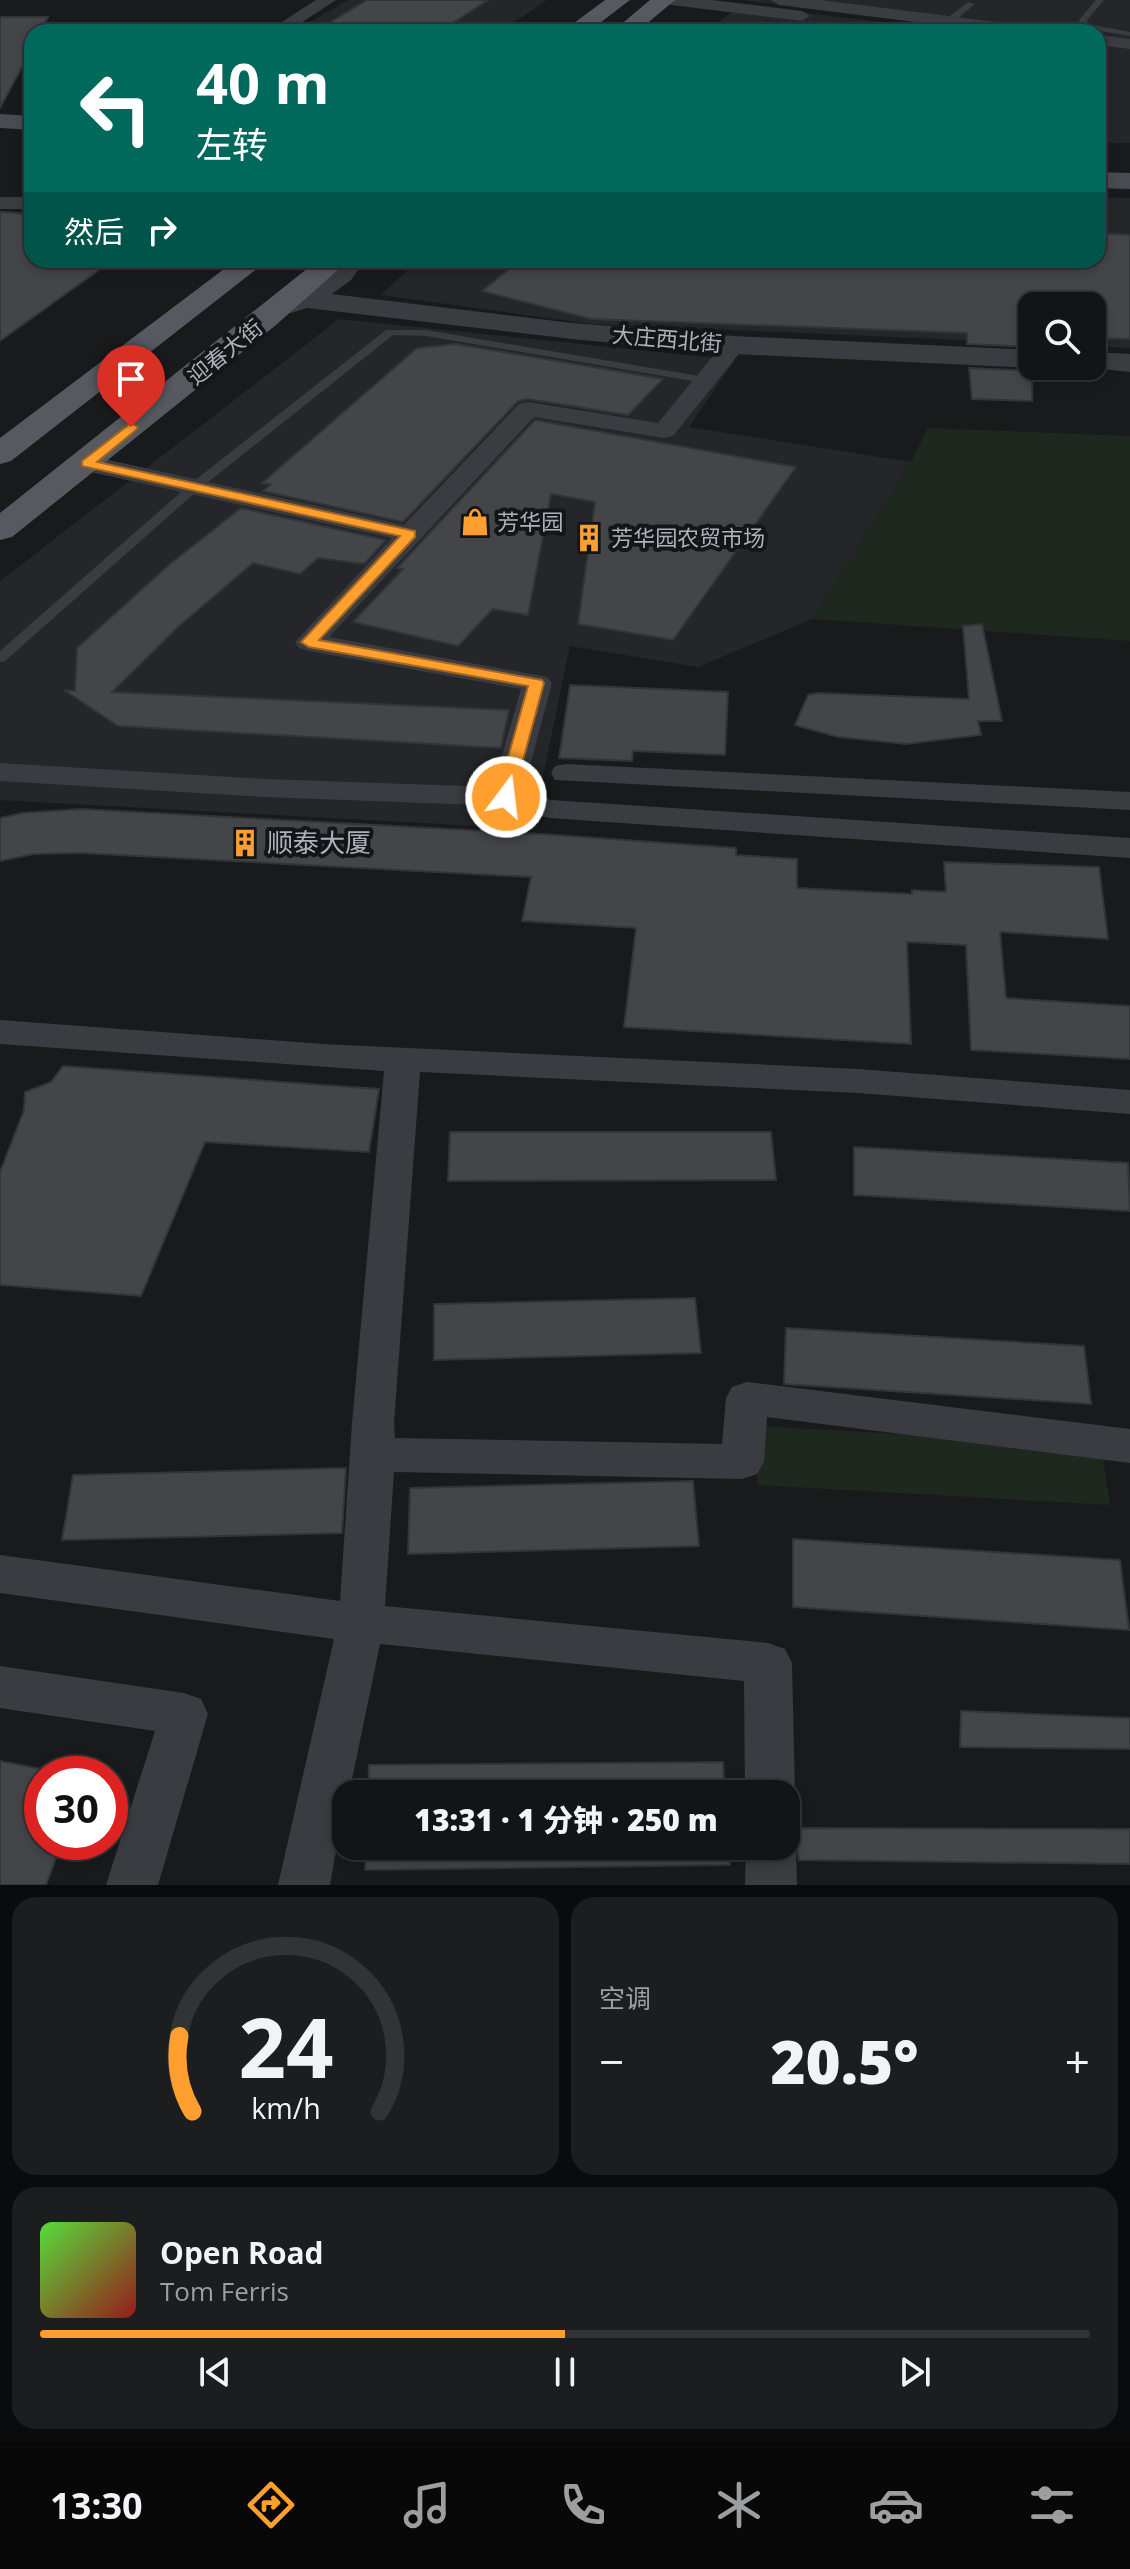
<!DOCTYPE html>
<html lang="zh">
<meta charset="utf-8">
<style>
:root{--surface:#131415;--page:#1c1d1e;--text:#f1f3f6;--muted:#9d9ea0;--line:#323334;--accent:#fe9f2f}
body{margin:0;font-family:"Open Sans","Noto Sans SC",sans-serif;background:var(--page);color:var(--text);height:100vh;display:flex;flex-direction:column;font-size:30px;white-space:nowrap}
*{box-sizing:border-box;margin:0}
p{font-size:26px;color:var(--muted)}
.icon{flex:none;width:44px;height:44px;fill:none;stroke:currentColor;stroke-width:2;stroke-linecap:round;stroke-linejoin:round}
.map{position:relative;height:1885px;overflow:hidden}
.drawer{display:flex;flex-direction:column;gap:12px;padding:12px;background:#0a0b0c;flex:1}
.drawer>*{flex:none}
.top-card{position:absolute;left:24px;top:24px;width:1082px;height:244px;border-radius:24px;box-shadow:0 4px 12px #0003,0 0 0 2px var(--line);background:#00695c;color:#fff;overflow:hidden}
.buttons{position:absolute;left:1018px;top:292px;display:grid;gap:16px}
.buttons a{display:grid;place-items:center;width:88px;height:88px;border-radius:16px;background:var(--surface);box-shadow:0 4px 12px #0003,0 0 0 2px var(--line);font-size:40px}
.speed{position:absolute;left:24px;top:1756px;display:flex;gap:16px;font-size:40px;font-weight:700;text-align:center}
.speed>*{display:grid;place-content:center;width:104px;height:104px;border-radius:50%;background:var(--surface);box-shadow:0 4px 12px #0003,0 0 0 2px var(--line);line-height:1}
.speed .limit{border:12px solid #d22;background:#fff;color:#111}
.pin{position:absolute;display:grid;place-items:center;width:68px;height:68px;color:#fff;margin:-82px -34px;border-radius:50% 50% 50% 0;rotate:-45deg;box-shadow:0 0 8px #0007}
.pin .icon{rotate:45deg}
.me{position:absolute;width:88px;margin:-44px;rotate:15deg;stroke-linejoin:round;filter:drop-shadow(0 0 6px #0008)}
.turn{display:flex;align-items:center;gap:28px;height:168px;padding:0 40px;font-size:36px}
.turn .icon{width:104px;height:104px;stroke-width:2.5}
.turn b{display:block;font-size:56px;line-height:68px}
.then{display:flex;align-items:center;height:76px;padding:0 40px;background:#0003;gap:16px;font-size:30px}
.big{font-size:60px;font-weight:800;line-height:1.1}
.drawer .card{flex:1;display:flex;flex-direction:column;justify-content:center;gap:12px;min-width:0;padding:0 28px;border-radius:24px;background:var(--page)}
.drawer .dial{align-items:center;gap:0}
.dial svg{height:208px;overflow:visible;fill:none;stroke:var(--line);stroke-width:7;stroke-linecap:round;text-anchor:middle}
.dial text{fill:var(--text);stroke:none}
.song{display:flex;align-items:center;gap:24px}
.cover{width:96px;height:96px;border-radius:12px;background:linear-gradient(135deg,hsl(110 70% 55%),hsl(0 70% 35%))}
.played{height:8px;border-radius:4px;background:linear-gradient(90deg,var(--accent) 50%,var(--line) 50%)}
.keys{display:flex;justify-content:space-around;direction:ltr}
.heat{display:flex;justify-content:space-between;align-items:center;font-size:44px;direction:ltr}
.drawer .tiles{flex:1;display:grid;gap:12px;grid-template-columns:1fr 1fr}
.card:last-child{grid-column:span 2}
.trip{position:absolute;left:332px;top:1780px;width:468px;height:80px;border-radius:24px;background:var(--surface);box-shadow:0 4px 12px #0003,0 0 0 2px var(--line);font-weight:800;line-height:80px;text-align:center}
.tab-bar{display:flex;height:128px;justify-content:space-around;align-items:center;background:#080808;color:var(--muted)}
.tab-bar .icon{width:56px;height:56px}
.tab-bar .active{color:var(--accent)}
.tab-bar b{font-size:36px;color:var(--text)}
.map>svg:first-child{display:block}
.built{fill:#252629}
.green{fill:#1f281f}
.building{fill:#434549;stroke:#333438;stroke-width:2}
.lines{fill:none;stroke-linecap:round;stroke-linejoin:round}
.service{fill:#3a3c41;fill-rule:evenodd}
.minor{fill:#3a3c41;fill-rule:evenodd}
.tertiary{fill:#3a3c41;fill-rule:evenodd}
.secondary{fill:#484b51;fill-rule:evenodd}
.primary{fill:#565960;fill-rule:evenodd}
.route{fill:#fe9f2f;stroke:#a5671f;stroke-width:2}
.labels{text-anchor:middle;stroke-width:8;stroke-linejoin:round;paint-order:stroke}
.far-street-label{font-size:22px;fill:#abb2bc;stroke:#141517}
.far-poi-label{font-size:22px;fill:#abb2bc;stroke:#141517;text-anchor:start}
.poi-label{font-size:26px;fill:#abb2bc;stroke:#141517;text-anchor:start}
</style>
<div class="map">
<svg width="1130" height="1885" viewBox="0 0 1130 1885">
<rect width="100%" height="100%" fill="#191a1c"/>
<!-- built -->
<path class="built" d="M348,0H547L500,32H293Z
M742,0H1130V143H1098V32H997Z
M740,5L965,32H707Z
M1098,197L1130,198V348L1092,346V306H1032V343L591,324L381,295L418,260H1098Z
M339,319L735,360L689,427L911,462L812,619L698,667L570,646L532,829L0,800V581Z"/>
<!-- green -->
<path class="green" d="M928,428L1130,436V641L812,619L911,462Z
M757,1426L1101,1445L1110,1505L757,1485Z"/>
<!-- building -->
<path class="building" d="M367,0H488L439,32H314Z
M0,17H48L40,32H32V48L0,108Z
M0,212L32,214V260H113L0,341Z
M1098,233L1130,235V339L1092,338V306H1032V347L967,344V333L591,319L482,291L520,260H1098Z
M456,344L663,379L628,415L528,399L518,401L403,522L263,491L271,484L262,483L417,348Z
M969,368L1032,371V401L972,399Z
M535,420L796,467L673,640L578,624L595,502L551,494L528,615L493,609L458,646L353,622L403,569L397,568Z
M241,508L386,540L364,564L318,558L300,574L253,563L177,628L112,692L509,710L501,748L118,726L64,690L75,691L77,648L170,564Z
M982,624L1002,721H978L981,735L906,744L838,737L795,725L808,695L818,693L969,699L963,626Z
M570,685L728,692L725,755L633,751L632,761L559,758Z
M81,809L541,834L736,848V855L797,859V888L912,894V890L946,892L944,862L1099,867L1108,939L1000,932L1006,998L1130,1006V1059L971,1050L966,945L907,942L911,1044L624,1027L636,928L522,921L531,877L80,853L34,854L0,861V818L22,813Z
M63,1066L379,1089L369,1152L205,1142L141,1296L0,1285V1172L24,1110L25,1092L51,1082Z
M450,1132H771L776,1180L448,1181Z
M854,1147L1128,1163L1130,1211L854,1195Z
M695,1298L701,1353L434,1360V1304Z
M786,1328L1084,1346L1091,1404L784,1384Z
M346,1468L342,1533L62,1540L73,1475Z
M693,1481L699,1546L408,1554L410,1488Z
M793,1539L1120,1560L1129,1630L793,1607Z
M961,1711L1130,1718V1749L960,1747Z
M0,1761L42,1769V1842H62L46,1885H0Z
M723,1762L725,1794H368L369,1765Z
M794,1828L1130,1829V1864L799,1860Z
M367,1846H729L730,1865L365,1870Z"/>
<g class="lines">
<!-- service -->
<path class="service" d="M1096,0H1104L1087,20L1088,24L1130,32V36L1082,28L1079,20Z
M968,2L975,4L952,23H946V19Z
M386,330H426L705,377L711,380L705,383L426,336L393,335L197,491L5,661L0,662V651L189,485Z"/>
<!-- minor -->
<path class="minor" d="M316,0H336L287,32H266Z
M663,0H712L802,11L810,16L802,21L671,5Z
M771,0H820L1037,27L1046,32H995L779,5Z
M1098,35L1130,39V49L1098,45Z
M0,197H32V209H0Z
M734,338L742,340L746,345L673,436L664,438L534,417L329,637L547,677L552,683L523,792L551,800L1130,838V858L549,818L505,806L265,797L0,781V763L265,779L493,787L521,689L309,651L299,648L295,642L392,538L86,471L77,468L73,463L77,458L86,455L404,525L519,404L528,402L658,423L726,340Z
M566,764L1130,792V810L555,780L551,773L555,766Z
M0,1020L323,1044L858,1069L1130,1090V1114L858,1093L420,1072L394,1423L395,1438L722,1444L726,1398L732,1387L747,1382L1130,1429V1463L767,1417L764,1462L757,1474L742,1479L394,1472L385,1606L768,1643L785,1649L792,1663L795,1794L786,1810V1794H745L744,1681L380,1644L349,1794H346L330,1885H278L334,1639L0,1593V1555L340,1601L352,1423L384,1071L0,1044Z
M0,1666L184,1693L201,1699L208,1714L158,1885H106L155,1731L0,1708Z
M786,1829L796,1846L797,1885H745L746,1846H786Z"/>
<!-- tertiary -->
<path class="tertiary" d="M339,260H365L351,280L332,294L572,323L734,336L1032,350V366H1039L1032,368L734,354L572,339L307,308L291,313L281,311L277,305L281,299L325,275Z
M1092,352L1130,354V372L1082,367L1092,366Z"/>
<!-- secondary -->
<path class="secondary" d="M0,114L32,116V130L0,128Z
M1098,172L1130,173V189L1098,188Z"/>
<!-- primary -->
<path class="primary" d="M605,0H630L588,32H562Z
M650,0H675L637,32H612Z
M236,260H268L11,461L0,464V438Z
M318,260H349L276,325L12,537L0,540V513Z"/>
</g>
<!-- route -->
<path class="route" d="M131,423L138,427L136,430L97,462L415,531V537L319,640L542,680L544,683L512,801L506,802L497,797L528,686L309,647L301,642L400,536L82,466V461Z"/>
<!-- icons -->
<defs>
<symbol id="shop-bare" viewBox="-9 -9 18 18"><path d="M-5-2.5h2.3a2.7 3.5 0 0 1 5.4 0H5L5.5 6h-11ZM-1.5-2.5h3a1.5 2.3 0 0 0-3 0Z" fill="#fe9f2f" stroke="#141517" stroke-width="2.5" paint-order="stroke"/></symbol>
<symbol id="building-bare" viewBox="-9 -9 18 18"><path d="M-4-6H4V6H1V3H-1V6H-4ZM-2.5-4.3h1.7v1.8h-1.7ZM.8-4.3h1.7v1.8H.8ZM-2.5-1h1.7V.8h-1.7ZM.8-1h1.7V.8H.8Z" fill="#fe9f2f" stroke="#141517" stroke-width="2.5" paint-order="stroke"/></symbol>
</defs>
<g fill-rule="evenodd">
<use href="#shop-bare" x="455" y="502" width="40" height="40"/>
<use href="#building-bare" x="569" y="518" width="40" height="40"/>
<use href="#building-bare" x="225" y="823" width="40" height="40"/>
</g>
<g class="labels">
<!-- far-street labels -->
<g class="far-street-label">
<text transform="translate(667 339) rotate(5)" y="8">大庄西北街</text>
<text transform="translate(225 352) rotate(-39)" y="8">迎春大街</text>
</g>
<!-- far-poi labels -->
<g class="far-poi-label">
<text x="497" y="530">芳华园</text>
<text x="611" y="546">芳华园农贸市场</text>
</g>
<!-- poi labels -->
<g class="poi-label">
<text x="267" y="852">顺泰大厦</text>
</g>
</g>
</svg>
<div class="buttons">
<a><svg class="icon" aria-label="search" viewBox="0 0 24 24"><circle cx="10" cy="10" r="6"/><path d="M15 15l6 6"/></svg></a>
</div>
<div class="speed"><div class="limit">30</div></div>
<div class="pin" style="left:131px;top:427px;background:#d93025"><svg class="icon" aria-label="arrive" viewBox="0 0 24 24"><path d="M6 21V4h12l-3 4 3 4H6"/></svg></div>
<svg class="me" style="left:506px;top:797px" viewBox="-20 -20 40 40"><circle r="17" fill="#fe9f2f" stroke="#fff" stroke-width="3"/><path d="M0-11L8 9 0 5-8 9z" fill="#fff"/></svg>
<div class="trip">13:31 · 1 分钟 · 250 m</div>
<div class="top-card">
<div class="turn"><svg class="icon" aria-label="left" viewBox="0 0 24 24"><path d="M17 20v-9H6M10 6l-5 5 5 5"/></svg><div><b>40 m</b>左转</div></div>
<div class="then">然后<svg class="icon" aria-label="right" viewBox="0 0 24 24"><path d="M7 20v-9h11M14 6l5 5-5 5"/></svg></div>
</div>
</div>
<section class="drawer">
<div class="tiles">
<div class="card dial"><svg viewBox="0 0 100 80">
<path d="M14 69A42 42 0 1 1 86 69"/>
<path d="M14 69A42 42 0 0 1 9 40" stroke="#fe9f2f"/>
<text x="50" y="56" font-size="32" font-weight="700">24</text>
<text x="50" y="72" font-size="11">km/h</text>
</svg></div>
<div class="card"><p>空调</p>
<div class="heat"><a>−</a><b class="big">20.5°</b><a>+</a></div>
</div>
<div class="card">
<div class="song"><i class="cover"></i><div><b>Open Road</b><p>Tom Ferris</p></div></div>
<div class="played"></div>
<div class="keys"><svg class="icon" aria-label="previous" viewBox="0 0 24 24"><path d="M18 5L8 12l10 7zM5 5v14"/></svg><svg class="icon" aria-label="pause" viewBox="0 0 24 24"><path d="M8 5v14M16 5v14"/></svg><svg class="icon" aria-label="next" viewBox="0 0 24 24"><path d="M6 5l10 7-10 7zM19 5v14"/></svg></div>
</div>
</div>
</section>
<nav class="tab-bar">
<b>13:30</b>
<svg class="icon active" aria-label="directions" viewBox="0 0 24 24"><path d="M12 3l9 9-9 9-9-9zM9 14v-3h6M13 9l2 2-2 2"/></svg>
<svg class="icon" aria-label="music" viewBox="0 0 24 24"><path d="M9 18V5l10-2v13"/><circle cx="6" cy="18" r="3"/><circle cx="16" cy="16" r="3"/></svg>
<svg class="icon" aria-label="phone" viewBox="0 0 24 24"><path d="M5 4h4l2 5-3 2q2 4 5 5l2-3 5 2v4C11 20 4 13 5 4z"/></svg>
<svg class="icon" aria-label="climate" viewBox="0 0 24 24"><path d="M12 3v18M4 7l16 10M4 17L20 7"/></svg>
<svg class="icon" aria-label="car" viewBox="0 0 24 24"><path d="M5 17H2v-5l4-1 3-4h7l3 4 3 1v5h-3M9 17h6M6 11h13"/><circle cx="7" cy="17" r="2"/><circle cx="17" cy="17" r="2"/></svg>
<svg class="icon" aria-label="filters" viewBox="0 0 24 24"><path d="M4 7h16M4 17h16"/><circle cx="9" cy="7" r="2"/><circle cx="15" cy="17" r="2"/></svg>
</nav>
